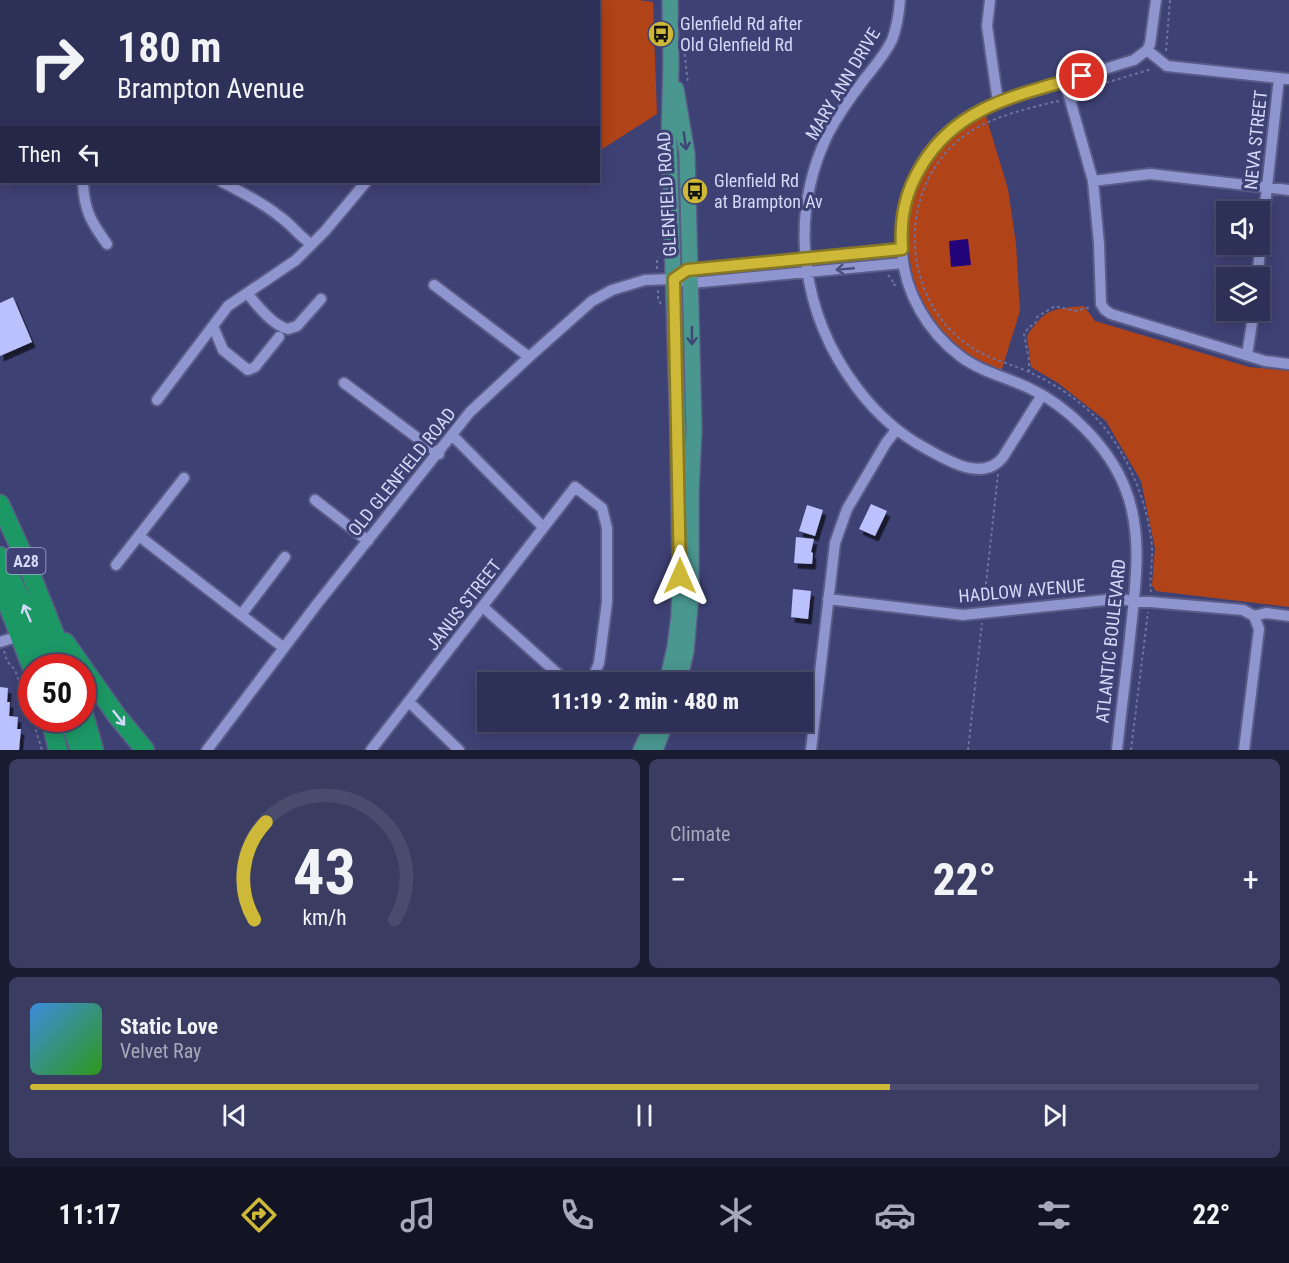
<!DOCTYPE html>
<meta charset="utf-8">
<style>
:root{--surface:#2e3157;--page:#3a3d61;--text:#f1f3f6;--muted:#a7a9ba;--line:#494c6d;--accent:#ceb837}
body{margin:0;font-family:"Roboto Condensed",sans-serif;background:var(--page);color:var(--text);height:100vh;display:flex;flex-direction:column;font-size:22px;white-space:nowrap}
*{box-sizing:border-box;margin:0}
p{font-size:20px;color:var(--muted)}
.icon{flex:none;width:33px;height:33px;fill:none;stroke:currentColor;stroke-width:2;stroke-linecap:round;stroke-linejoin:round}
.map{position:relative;height:750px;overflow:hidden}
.drawer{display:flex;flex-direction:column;gap:9px;padding:9px;background:#191b30;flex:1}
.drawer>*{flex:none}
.top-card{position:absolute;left:0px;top:0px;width:600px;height:183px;box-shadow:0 3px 15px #0003,0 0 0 2px var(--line);background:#2e3157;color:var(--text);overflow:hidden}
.fabs{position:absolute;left:1216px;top:201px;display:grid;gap:12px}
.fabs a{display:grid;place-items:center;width:54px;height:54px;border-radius:0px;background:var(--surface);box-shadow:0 3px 15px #0003,0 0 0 2px var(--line);font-size:30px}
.speed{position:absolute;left:18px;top:654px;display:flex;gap:12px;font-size:30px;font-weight:700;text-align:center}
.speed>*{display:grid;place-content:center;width:78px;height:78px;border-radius:50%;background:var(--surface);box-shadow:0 3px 15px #0003,0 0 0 2px var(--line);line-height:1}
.speed .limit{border:9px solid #d22;background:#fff;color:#111}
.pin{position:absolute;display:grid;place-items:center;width:51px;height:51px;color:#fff;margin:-26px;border:3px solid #fff;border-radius:50%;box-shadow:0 2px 6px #0007}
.me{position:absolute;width:66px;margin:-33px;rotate:0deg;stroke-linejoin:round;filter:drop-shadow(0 0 4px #0008)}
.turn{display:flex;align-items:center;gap:21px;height:126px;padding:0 18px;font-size:27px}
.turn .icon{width:78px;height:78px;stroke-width:2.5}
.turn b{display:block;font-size:42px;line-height:51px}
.then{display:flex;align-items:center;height:57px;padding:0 18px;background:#0003;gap:12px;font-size:22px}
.big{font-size:45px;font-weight:800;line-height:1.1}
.drawer .widget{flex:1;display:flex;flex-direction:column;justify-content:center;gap:9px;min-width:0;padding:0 21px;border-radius:9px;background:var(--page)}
.drawer .dial{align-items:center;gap:0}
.dial svg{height:156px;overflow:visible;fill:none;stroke:var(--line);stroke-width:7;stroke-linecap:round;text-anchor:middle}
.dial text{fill:var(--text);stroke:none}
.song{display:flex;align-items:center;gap:18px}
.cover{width:72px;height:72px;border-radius:9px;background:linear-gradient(135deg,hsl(210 70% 55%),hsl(110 70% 35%))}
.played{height:6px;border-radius:3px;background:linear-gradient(90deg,var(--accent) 70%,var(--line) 70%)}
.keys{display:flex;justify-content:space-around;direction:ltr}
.heat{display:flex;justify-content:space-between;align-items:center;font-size:33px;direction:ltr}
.drawer .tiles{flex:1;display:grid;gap:9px;grid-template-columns:1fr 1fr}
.widget:last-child{grid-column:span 2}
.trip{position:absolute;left:477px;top:672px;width:336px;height:60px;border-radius:0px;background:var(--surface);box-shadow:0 3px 15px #0003,0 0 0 2px var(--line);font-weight:800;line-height:60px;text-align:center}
.dock{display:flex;height:96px;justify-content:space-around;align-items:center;background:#121423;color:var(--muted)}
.dock .icon{width:42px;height:42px}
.dock .on{color:var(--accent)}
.dock b{font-size:27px;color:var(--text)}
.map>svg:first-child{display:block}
.green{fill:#b04318}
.water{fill:#23037a}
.building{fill:#bac1fd;filter:url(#shadow)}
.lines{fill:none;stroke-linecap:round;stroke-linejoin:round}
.minor-casing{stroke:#5a5c87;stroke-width:14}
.major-casing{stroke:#5a5c87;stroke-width:18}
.highway-casing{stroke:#5a5c87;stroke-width:21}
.path{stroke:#6e729e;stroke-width:2;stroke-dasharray:3 3;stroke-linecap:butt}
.minor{stroke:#8f95cf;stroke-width:10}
.major{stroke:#4a978f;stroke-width:15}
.highway{stroke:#1c9865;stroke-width:18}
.oneway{stroke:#3f4575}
.oneway2{stroke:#4a4e82}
.oneway3{stroke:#d4d9f8}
.route-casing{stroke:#867824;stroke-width:15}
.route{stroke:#ceb837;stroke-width:10}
.labels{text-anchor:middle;stroke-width:6;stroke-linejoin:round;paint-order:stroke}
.shield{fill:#3e4174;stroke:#a7abd0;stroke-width:1.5}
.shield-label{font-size:16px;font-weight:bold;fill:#d4d9f8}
.poi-label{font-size:18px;fill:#d4d9f8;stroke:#3e4174;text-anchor:start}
.street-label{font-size:18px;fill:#d4d9f8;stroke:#3e4174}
</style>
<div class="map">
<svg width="1289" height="750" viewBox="0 0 1289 750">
<defs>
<filter id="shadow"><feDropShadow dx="3.5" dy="5.5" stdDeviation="0" flood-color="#0009"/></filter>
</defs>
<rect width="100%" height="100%" fill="#3e4174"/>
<!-- green -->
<path class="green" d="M334,0H638L653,2L657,114L599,151L598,2L334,1Z
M985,113L1008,189L1016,244L1020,311L1001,372C984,364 964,356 950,342C906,299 896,227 924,173C929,164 934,153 941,146C954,133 970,123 985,113Z
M1084,306L1095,321L1249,367L1289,371V607L1156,591L1152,585L1155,548L1141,481L1106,421L1058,383L1031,367L1027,336C1046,308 1051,309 1084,306Z"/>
<!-- water -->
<path class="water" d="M968,239L971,265L951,267L949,241Z"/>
<!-- building -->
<path class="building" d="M13,297L32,342L0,356V303Z
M871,504L887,511L875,536L859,529Z
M807,505L823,510L815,536L799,531Z
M796,537L814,539L811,552L813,553L812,564L794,563Z
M793,589L811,591L808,619L791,617Z
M0,687L8,688L7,702H10L9,716L18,717L17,729H21L19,750H0Z"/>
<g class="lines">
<defs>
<path id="minor" d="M66,0V2
M900,0C899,14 897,27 892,40C885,55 873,68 863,81C850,98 838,115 828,134C787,219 802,315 857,388C876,413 897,433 925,448C947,460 983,483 1003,457L1042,395
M990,0L987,26L998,102
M264,2L265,0
M1147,50L1167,66L1289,79
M1065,82L1093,181L1099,244L1101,304L1105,310L1111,314L1265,361L1289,364
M1093,181L1150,174L1289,190
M83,182C84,210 91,222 107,244
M222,182C241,192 262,202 279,216C291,224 299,236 311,244
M684,272L687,270L902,249
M1257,278L1279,78
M434,285L529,357
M247,293C257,305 272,325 288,329L297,326L321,299
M213,326L223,350L248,370L255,367L279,337
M1247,355L1254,310
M344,383L439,454
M157,400L228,306L296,260L325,231L366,182
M453,436L543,527
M315,500L368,541
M139,536L284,648
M116,565L184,478
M828,599L963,615L1115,599L1243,610L1254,616L1266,613L1289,616
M483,607L567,682
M241,615L285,557
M0,642L19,636
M409,702L459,750
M207,750L317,604L470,412L529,357L592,301L612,290L645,280L674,279L691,283L903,263
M371,750L575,487L602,508L607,528V602L599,663L591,682
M811,750L835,543L847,509L886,443L896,430
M1117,750C1121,712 1126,675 1130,637C1135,588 1144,535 1125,488C1109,447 1068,406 1029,388C1006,377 981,372 960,356C928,332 905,293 902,253C897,194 924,140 977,112C1001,99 1028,93 1053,85C1080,77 1107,68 1134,60L1147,50L1150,44L1156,0
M1244,750L1259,629L1254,616"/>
<path id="major" d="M676,89L687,154L694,431L691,491V594L686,651L679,682
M667,682L675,647L679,616L680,576L678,432L669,141L671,63L670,0
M641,750L654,722
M655,750L666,722"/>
<path id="highway" d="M0,504L25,559L68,668
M0,556L25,607L49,668
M0,585L32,668
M65,642L117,716L145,750
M82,708L94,750
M50,718L58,750
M69,718L80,750"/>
</defs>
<!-- minor casing -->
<use href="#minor" class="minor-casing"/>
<!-- major casing -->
<use href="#major" class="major-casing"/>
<!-- highway casing -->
<use href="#highway" class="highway-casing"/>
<!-- path -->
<path class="path" d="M684,48L688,84
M1166,51L1170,0
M1080,95L1085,89L1152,69
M1059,102L1057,101C1024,110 987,117 960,139C896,191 901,298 968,345C986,358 1002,361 1022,369C1051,381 1083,401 1103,426C1130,459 1148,504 1152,547C1153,562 1149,577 1151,592
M657,269V260L659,257
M888,275L892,279L893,285L899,284
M658,290V299L661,304
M1029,372V360L1024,334L1029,327L1035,324L1037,317L1055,306L1075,311L1091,307
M984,602L998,474
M4,651L7,661L15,670L32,717
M32,718L42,750
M968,750L982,623
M1131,750L1148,612"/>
<!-- minor -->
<use href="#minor" class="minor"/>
<!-- major -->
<use href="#major" class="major"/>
<!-- highway -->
<use href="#highway" class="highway"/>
</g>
<!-- one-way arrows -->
<defs><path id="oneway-shaft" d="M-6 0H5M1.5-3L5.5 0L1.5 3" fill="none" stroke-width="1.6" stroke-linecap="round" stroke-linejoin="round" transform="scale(1.5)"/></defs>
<g class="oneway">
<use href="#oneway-shaft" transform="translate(685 141) rotate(82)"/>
<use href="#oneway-shaft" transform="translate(692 336) rotate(89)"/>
</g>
<use class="oneway2" href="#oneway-shaft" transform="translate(845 269) rotate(175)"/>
<g class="oneway3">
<use href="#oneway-shaft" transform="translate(27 613) rotate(-113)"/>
<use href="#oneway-shaft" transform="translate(119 718) rotate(52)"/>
</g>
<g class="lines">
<defs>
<path id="route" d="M680,576L674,279L687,270L902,249C900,218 905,192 922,165C958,105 1020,95 1082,76"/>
</defs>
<!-- route casing -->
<use href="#route" class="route-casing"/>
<!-- route -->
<use href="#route" class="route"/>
</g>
<!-- icons -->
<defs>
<symbol id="bus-disc" viewBox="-11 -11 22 22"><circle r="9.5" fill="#ceb837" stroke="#3e4174"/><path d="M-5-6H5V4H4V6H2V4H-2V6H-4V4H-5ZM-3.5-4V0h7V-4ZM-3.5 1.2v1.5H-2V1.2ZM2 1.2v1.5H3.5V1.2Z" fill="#111"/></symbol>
</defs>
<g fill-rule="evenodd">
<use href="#bus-disc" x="646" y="19" width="30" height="30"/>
<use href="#bus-disc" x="680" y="176" width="30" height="30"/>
</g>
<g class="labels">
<!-- shield labels -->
<rect class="shield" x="6.5" y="548" width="39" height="26" rx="4.5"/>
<g class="shield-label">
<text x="26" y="567">A28</text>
</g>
<!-- poi labels -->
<g class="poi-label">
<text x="680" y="30">Glenfield Rd after<tspan x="680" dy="21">Old Glenfield Rd</tspan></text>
<text x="714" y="187">Glenfield Rd<tspan x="714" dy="21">at Brampton Av</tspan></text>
</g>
<!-- street labels -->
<g class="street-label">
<text transform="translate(843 84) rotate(-59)" y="6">MARY ANN DRIVE</text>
<text transform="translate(1256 140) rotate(-84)" y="6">NEVA STREET</text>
<text transform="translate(667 194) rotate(-93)" y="6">GLENFIELD ROAD</text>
<text transform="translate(402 472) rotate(-51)" y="6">OLD GLENFIELD ROAD</text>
<text transform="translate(1022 591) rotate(-5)" y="6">HADLOW AVENUE</text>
<text transform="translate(464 605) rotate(-52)" y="6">JANUS STREET</text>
<text transform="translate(1111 641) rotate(-84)" y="6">ATLANTIC BOULEVARD</text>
</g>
</g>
</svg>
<div class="fabs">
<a><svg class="icon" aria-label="sound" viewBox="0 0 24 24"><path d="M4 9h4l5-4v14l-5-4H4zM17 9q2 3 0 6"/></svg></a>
<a><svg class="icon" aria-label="layers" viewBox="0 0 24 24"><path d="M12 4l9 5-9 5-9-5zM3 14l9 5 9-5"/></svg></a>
</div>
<div class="speed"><div class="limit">50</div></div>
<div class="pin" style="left:1082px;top:76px;background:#d93025"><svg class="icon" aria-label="arrive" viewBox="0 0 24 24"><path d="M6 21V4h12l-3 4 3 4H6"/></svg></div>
<svg class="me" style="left:680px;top:576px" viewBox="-20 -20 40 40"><path d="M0-17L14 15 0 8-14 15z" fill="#ceb837" stroke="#fff" stroke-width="4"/></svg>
<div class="trip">11:19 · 2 min · 480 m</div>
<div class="top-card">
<div class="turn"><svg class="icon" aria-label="right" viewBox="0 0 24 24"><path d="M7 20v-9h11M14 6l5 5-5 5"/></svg><div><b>180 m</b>Brampton Avenue</div></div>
<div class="then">Then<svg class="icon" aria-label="left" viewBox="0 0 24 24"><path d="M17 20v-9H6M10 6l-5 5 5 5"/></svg></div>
</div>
</div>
<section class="drawer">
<div class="tiles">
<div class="widget dial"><svg viewBox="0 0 100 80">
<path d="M14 69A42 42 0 1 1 86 69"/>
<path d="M14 69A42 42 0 0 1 20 19" stroke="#ceb837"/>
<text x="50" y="56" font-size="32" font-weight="700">43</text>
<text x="50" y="72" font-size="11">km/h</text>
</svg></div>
<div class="widget"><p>Climate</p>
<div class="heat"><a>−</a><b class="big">22°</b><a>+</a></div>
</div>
<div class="widget">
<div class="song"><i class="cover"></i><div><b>Static Love</b><p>Velvet Ray</p></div></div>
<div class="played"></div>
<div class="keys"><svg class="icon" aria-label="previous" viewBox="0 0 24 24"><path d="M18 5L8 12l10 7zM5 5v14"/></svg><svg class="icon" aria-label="pause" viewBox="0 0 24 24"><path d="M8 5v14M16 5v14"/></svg><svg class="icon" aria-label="next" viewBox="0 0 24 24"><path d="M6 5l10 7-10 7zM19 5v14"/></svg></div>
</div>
</div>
</section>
<nav class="dock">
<b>11:17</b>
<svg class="icon on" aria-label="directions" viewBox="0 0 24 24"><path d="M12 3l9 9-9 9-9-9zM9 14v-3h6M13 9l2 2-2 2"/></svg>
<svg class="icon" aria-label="music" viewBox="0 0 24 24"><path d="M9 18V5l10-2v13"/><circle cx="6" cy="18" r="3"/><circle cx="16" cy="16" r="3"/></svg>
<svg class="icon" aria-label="phone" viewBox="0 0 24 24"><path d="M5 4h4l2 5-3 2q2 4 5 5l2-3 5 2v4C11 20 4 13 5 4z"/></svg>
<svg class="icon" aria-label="climate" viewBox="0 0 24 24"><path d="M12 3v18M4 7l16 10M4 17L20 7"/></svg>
<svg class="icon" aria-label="car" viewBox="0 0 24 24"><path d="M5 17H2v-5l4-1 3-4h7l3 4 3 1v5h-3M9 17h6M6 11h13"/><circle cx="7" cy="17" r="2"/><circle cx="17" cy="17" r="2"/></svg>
<svg class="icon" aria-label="filters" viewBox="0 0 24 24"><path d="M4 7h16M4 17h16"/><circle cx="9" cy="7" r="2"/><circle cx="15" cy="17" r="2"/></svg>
<b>22°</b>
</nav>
